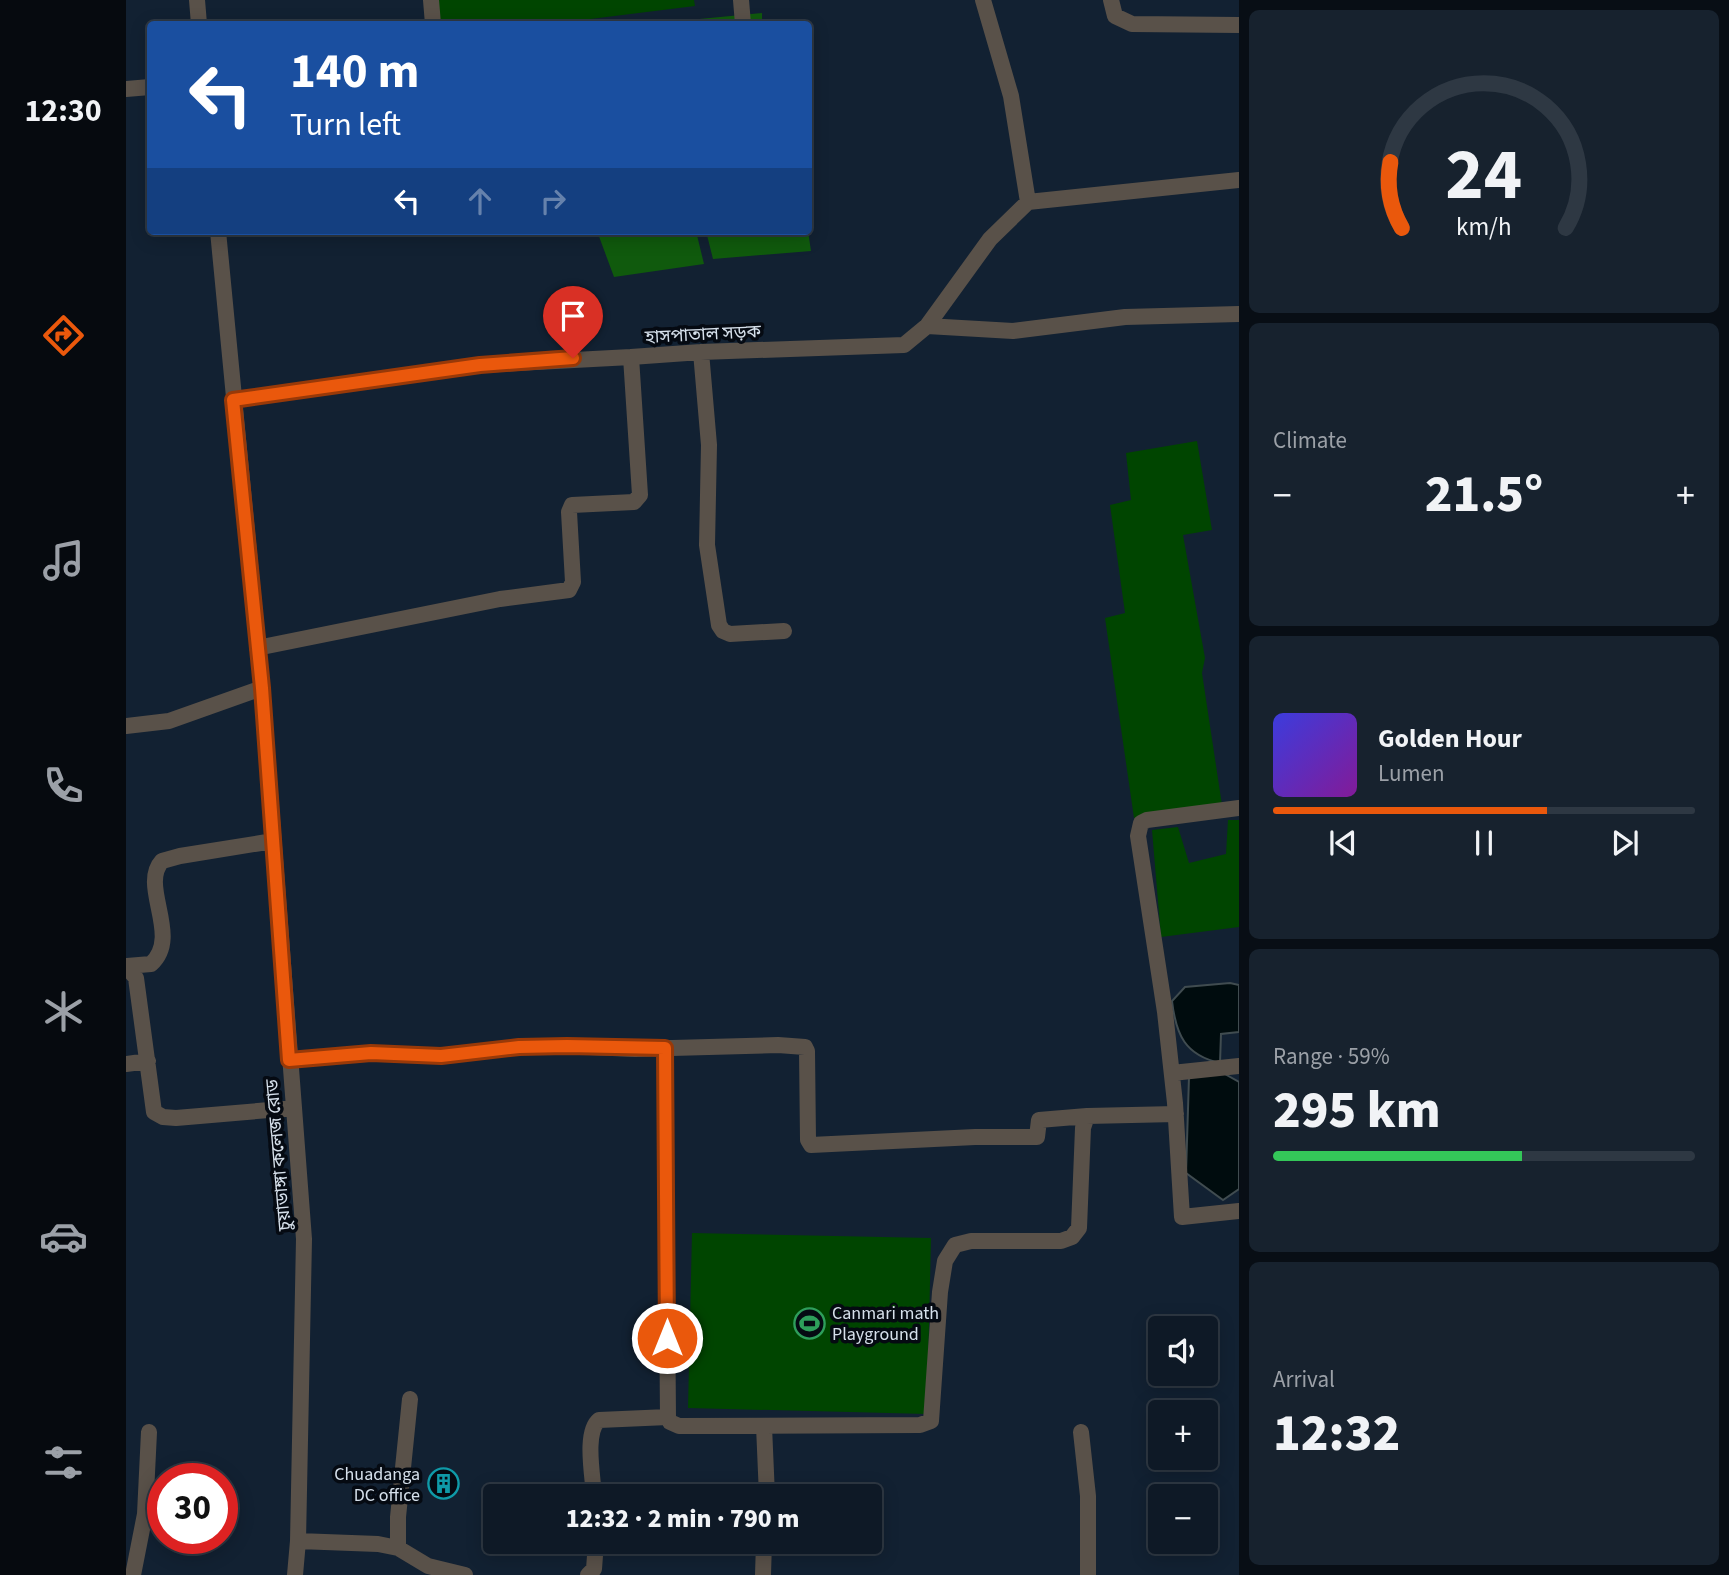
<!DOCTYPE html>
<meta charset="utf-8">
<style>
:root{--surface:#0e1926;--page:#17222e;--text:#f1f3f6;--muted:#9ba0a7;--line:#2e3843;--accent:#ea580c}
body{margin:0;font-family:"Source Sans 3","Noto Sans Bengali",sans-serif;background:var(--page);color:var(--text);height:100vh;display:flex;flex-direction:column;font-size:26px;white-space:nowrap}
*{box-sizing:border-box;margin:0}
p{font-size:23px;color:var(--muted)}
.icon{flex:none;width:38px;height:38px;fill:none;stroke:currentColor;stroke-width:2;stroke-linecap:round;stroke-linejoin:round}
.map{position:relative;flex:1;overflow:hidden}
.side{display:flex;flex-direction:column;gap:10px;padding:10px;background:#080e15;width:490px}
.side>*{flex:none}
.hud{position:absolute;left:21px;top:21px;width:665px;height:214px;border-radius:7px;box-shadow:0 4px 18px #0003,0 0 0 2px var(--line);background:#1a4fa0;color:#fff;overflow:hidden}
.tools{position:absolute;left:1022px;top:1316px;display:grid;gap:14px}
.tools a{display:grid;place-items:center;width:70px;height:70px;border-radius:7px;background:var(--surface);box-shadow:0 4px 18px #0003,0 0 0 2px var(--line);font-size:35px}
.speed{position:absolute;left:21px;top:1463px;display:flex;gap:14px;font-size:35px;font-weight:700;text-align:center}
.speed>*{display:grid;place-content:center;width:91px;height:91px;border-radius:50%;background:var(--surface);box-shadow:0 4px 18px #0003,0 0 0 2px var(--line);line-height:1}
.speed .limit{border:10px solid #d22;background:#fff;color:#111}
.pin{position:absolute;display:grid;place-items:center;width:60px;height:60px;color:#fff;margin:-72px -30px;border-radius:50% 50% 50% 0;rotate:-45deg;box-shadow:0 0 7px #0007}
.pin .icon{rotate:45deg}
.me{position:absolute;width:77px;margin:-38px;rotate:0deg;stroke-linejoin:round;filter:drop-shadow(0 0 5px #0008)}
.turn{display:flex;align-items:center;gap:24px;height:147px;padding:0 28px;font-size:32px}
.turn .icon{width:91px;height:91px;stroke-width:2.5}
.turn b{display:block;font-size:49px;line-height:60px}
.lanes{display:flex;align-items:center;height:66px;padding:0 28px;background:#0003;justify-content:center;gap:35px;direction:ltr}
.lanes .off{opacity:.35}
.big{font-size:52px;font-weight:800;line-height:1.1}
.side .widget{flex:1;display:flex;flex-direction:column;justify-content:center;gap:10px;min-width:0;padding:0 24px;border-radius:10px;background:var(--page)}
.side .dial{align-items:center;gap:0}
.dial svg{height:182px;overflow:visible;fill:none;stroke:var(--line);stroke-width:7;stroke-linecap:round;text-anchor:middle}
.dial text{fill:var(--text);stroke:none}
.song{display:flex;align-items:center;gap:21px}
.cover{width:84px;height:84px;border-radius:10px;background:linear-gradient(135deg,hsl(240 70% 55%),hsl(290 70% 35%))}
.played{height:7px;border-radius:4px;background:linear-gradient(90deg,var(--accent) 65%,var(--line) 65%)}
.keys{display:flex;justify-content:space-around;direction:ltr}
.heat{display:flex;justify-content:space-between;align-items:center;font-size:38px;direction:ltr}
.charge{height:10px;border-radius:5px;background:linear-gradient(90deg,#34c759 59%,var(--line) 0)}
.trip{position:absolute;left:357px;top:1484px;width:399px;height:70px;border-radius:7px;background:var(--surface);box-shadow:0 4px 18px #0003,0 0 0 2px var(--line);font-weight:800;line-height:70px;text-align:center}
main{display:flex;flex:1;min-height:0}
.dock{display:flex;flex-direction:column;width:126px;justify-content:space-around;align-items:center;background:#060a0f;color:var(--muted)}
.dock .icon{width:49px;height:49px}
.dock .active{color:var(--accent)}
.dock b{font-size:32px;color:var(--text)}
.map>svg:first-child{display:block}
.green{fill:#004500}
.forest{fill:#105a0d}
.water{fill:#000c0e;stroke:#404c50;stroke-width:2}
.lines{fill:none;stroke-linecap:round;stroke-linejoin:round}
.street{stroke:#595149;stroke-width:16}
.route-casing{stroke:#983908;stroke-width:18}
.route{stroke:#ea580c;stroke-width:12}
.labels{text-anchor:middle;stroke-width:7;stroke-linejoin:round;paint-order:stroke}
.street-label{font-size:18px;fill:#d6e0eb;stroke:#050a12}
.poi-label{font-size:18px;fill:#d6e0eb;stroke:#050a12;text-anchor:start}
</style>
<main>
<nav class="dock">
<b>12:30</b>
<svg class="icon active" aria-label="directions" viewBox="0 0 24 24"><path d="M12 3l9 9-9 9-9-9zM9 14v-3h6M13 9l2 2-2 2"/></svg>
<svg class="icon" aria-label="music" viewBox="0 0 24 24"><path d="M9 18V5l10-2v13"/><circle cx="6" cy="18" r="3"/><circle cx="16" cy="16" r="3"/></svg>
<svg class="icon" aria-label="phone" viewBox="0 0 24 24"><path d="M5 4h4l2 5-3 2q2 4 5 5l2-3 5 2v4C11 20 4 13 5 4z"/></svg>
<svg class="icon" aria-label="climate" viewBox="0 0 24 24"><path d="M12 3v18M4 7l16 10M4 17L20 7"/></svg>
<svg class="icon" aria-label="car" viewBox="0 0 24 24"><path d="M5 17H2v-5l4-1 3-4h7l3 4 3 1v5h-3M9 17h6M6 11h13"/><circle cx="7" cy="17" r="2"/><circle cx="17" cy="17" r="2"/></svg>
<svg class="icon" aria-label="filters" viewBox="0 0 24 24"><path d="M4 7h16M4 17h16"/><circle cx="9" cy="7" r="2"/><circle cx="15" cy="17" r="2"/></svg>
</nav>
<div class="map">
<svg width="1113" height="1575" viewBox="0 0 1113 1575">
<rect width="100%" height="100%" fill="#122132"/>
<!-- green -->
<path class="green" d="M305,0H568L569,6L424,24H308Z
M1071,441L1086,530L1057,535L1079,658L1076,673L1096,805L1008,818L979,618L999,613L984,505L1005,500L1000,453Z
M1102,820H1113V927L1035,937L1026,830L1052,827L1063,863L1100,854Z
M566,1233L805,1238L801,1414L562,1408Z"/>
<!-- forest -->
<path class="forest" d="M636,13V24H521Z
M471,231H570L578,264L488,277Z
M580,231H682L685,251L587,259Z"/>
<!-- water -->
<path class="water" d="M1104,983L1113,985V1032L1095,1034L1094,1063C1059,1055 1050,1035 1046,1001L1059,987Z
M1097,1073L1113,1082V1189L1097,1200L1060,1173L1063,1077Z"/>
<g class="lines">
<!-- street -->
<path class="street" d="M71,0L73,24
M305,0L307,24
M615,0L617,24
M857,0L885,96L902,202
M985,0L989,16L1006,24L1113,25
M0,89L24,87
M92,231L136,688L178,1239L172,1541L169,1575
M801,326L887,331L999,317L1113,314
M575,352L583,445L581,545L593,625L597,631L604,634L658,631
M107,400L354,365L505,357
M131,648L374,599L443,590L447,582L443,512L446,505L508,502L514,495L505,357L575,352L778,345L801,326L864,239L902,202L1113,180
M0,726L43,721L136,688
M1113,808L1021,820L1015,823L1012,836L1039,1012L1049,1103L1056,1217L1113,1211
M0,966L10,978L28,1112L37,1117L50,1118L167,1108
M1,966L25,964C56,936 13,886 36,861L54,856L147,841
M539,1048L542,1417L544,1422L553,1426L794,1425L805,1421L814,1292L819,1261L829,1245L845,1241H935L946,1237L953,1228L957,1128L961,1116
M164,1060L245,1053L315,1056L393,1047L441,1046L509,1049L652,1045L679,1047L681,1051L682,1140L685,1145L849,1137H911L913,1120L961,1116L1050,1114
M0,1064L22,1061
M1046,1073L1113,1066
M638,1426L641,1496
M955,1432L962,1496V1575
M468,1496C467,1477 458,1432 473,1420L542,1417
M172,1541L252,1544L272,1548V1517L284,1399
M272,1548L302,1566L339,1575
M7,1575L19,1514L23,1432
M462,1575L468,1569L470,1542
M637,1575L638,1542"/>
</g>
<g class="lines">
<defs>
<path id="route" d="M447,358L354,365L107,400L136,688L163,1060L245,1053L315,1056L393,1047L441,1046L539,1048L541,1338"/>
</defs>
<!-- route casing -->
<use href="#route" class="route-casing"/>
<!-- route -->
<use href="#route" class="route"/>
</g>
<!-- icons -->
<defs>
<symbol id="stadium-ring" viewBox="-11 -11 22 22"><circle r="9.5" fill="#050a12" stroke="#2e9e5b" stroke-width="1.5"/><path d="M0-5a6.5 5 0 1 0 0 10a6.5 5 0 1 0 0-10ZM-3.5-1.8h7v3.6h-7Z" fill="#2e9e5b"/></symbol>
<symbol id="building-ring" viewBox="-11 -11 22 22"><circle r="9.5" fill="#050a12" stroke="#0f9aa8" stroke-width="1.5"/><path d="M-4-6H4V6H1V3H-1V6H-4ZM-2.5-4.3h1.7v1.8h-1.7ZM.8-4.3h1.7v1.8H.8ZM-2.5-1h1.7V.8h-1.7ZM.8-1h1.7V.8H.8Z" fill="#0f9aa8"/></symbol>
</defs>
<g fill-rule="evenodd">
<use href="#stadium-ring" x="666" y="1306" width="35" height="35"/>
<use href="#building-ring" x="300" y="1466" width="35" height="35"/>
</g>
<g class="labels">
<!-- street labels -->
<g class="street-label">
<text transform="translate(577 334) rotate(-3)" y="6">হাসপাতাল সড়ক</text>
<text transform="translate(152 1155) rotate(-95)" y="6">চুয়াডাঙ্গা কলেজ রোড</text>
</g>
<!-- poi labels -->
<g class="poi-label">
<text x="706" y="1319">Canmari math<tspan x="706" dy="21">Playground</tspan></text>
<text x="294" y="1480" text-anchor="end">Chuadanga<tspan x="294" dy="21">DC office</tspan></text>
</g>
</g>
</svg>
<div class="tools">
<a><svg class="icon" aria-label="sound" viewBox="0 0 24 24"><path d="M4 9h4l5-4v14l-5-4H4zM17 9q2 3 0 6"/></svg></a>
<a>+</a>
<a>−</a>
</div>
<div class="speed"><div class="limit">30</div></div>
<div class="pin" style="left:447px;top:358px;background:#d93025"><svg class="icon" aria-label="arrive" viewBox="0 0 24 24"><path d="M6 21V4h12l-3 4 3 4H6"/></svg></div>
<svg class="me" style="left:541px;top:1338px" viewBox="-20 -20 40 40"><circle r="17" fill="#ea580c" stroke="#fff" stroke-width="3"/><path d="M0-11L8 9 0 5-8 9z" fill="#fff"/></svg>
<div class="trip">12:32 · 2 min · 790 m</div>
<div class="hud">
<div class="turn"><svg class="icon" aria-label="left" viewBox="0 0 24 24"><path d="M17 20v-9H6M10 6l-5 5 5 5"/></svg><div><b>140 m</b>Turn left</div></div>
<div class="lanes"><svg class="icon" aria-label="left" viewBox="0 0 24 24"><path d="M17 20v-9H6M10 6l-5 5 5 5"/></svg><svg class="icon off" aria-label="ahead" viewBox="0 0 24 24"><path d="M12 20V5M6 11l6-6 6 6"/></svg><svg class="icon off" aria-label="right" viewBox="0 0 24 24"><path d="M7 20v-9h11M14 6l5 5-5 5"/></svg></div>
</div>
</div>
<section class="side">
<div class="widget dial"><svg viewBox="0 0 100 80">
<path d="M14 69A42 42 0 1 1 86 69"/>
<path d="M14 69A42 42 0 0 1 9 40" stroke="#ea580c"/>
<text x="50" y="56" font-size="32" font-weight="700">24</text>
<text x="50" y="72" font-size="11">km/h</text>
</svg></div>
<div class="widget"><p>Climate</p>
<div class="heat"><a>−</a><b class="big">21.5°</b><a>+</a></div>
</div>
<div class="widget">
<div class="song"><i class="cover"></i><div><b>Golden Hour</b><p>Lumen</p></div></div>
<div class="played"></div>
<div class="keys"><svg class="icon" aria-label="previous" viewBox="0 0 24 24"><path d="M18 5L8 12l10 7zM5 5v14"/></svg><svg class="icon" aria-label="pause" viewBox="0 0 24 24"><path d="M8 5v14M16 5v14"/></svg><svg class="icon" aria-label="next" viewBox="0 0 24 24"><path d="M6 5l10 7-10 7zM19 5v14"/></svg></div>
</div>
<div class="widget"><p>Range · 59%</p><b class="big">295 km</b><div class="charge"></div></div>
<div class="widget"><p>Arrival</p><b class="big">12:32</b></div>
</section>
</main>
